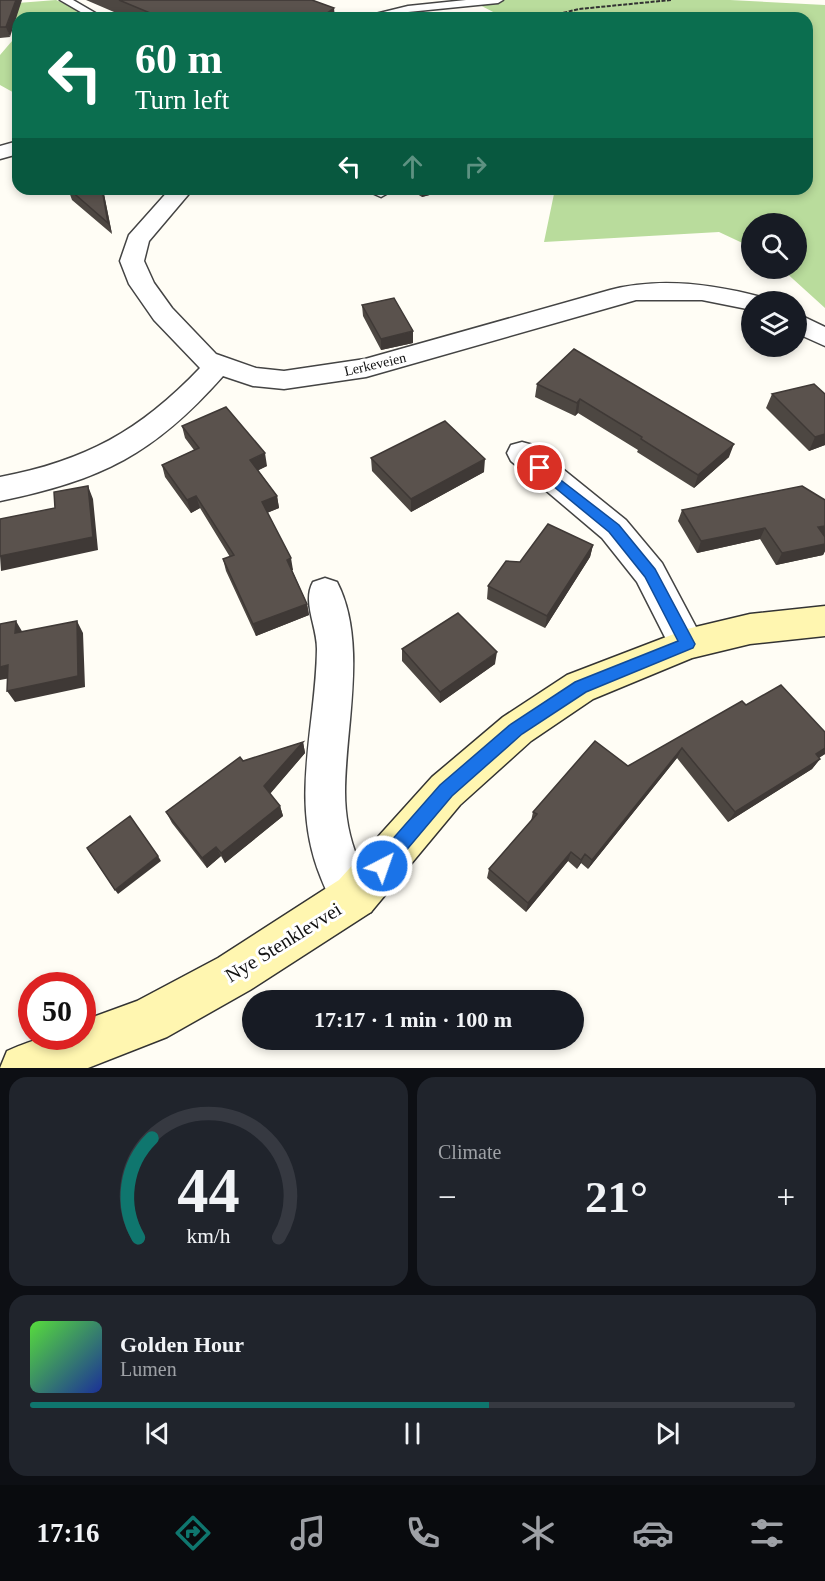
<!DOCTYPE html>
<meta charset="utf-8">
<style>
:root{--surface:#171b24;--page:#20242c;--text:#f1f3f6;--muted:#9ea1a6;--line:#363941;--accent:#0f766e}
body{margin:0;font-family:"Times New Roman",serif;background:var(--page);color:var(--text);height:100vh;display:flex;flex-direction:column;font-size:22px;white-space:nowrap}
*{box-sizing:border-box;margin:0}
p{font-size:20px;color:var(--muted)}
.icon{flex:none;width:33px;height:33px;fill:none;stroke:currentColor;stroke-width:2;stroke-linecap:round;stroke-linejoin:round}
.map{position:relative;height:1068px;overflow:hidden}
.side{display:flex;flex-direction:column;gap:9px;padding:9px;background:#0d0f14;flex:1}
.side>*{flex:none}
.top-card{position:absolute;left:12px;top:12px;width:801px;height:183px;border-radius:18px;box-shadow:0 3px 9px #0003;background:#0b6e4f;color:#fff;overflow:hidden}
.controls{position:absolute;left:741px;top:213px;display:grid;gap:12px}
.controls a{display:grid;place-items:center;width:66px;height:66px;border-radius:50%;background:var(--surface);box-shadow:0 3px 9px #0003;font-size:30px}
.speed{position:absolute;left:18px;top:972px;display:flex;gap:12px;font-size:30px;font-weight:700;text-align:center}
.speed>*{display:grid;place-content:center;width:78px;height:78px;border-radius:50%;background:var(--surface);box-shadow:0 3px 9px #0003;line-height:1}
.speed .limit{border:9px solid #d22;background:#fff;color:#111}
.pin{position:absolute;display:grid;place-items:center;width:51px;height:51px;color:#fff;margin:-26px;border:3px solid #fff;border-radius:50%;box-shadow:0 2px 6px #0007}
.me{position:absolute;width:66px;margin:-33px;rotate:41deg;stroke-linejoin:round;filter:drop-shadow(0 0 4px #0008)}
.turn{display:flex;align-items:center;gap:21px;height:126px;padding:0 24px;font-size:27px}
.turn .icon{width:78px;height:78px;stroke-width:2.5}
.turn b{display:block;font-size:42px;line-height:51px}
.lanes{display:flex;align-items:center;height:57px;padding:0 24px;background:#0003;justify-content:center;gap:30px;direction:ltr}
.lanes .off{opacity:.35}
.big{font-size:45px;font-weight:700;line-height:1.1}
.side .tile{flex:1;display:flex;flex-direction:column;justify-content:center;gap:9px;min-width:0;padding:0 21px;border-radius:18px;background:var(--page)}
.side .dial{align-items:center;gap:0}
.dial svg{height:156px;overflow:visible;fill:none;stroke:var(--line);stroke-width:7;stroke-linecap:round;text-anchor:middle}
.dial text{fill:var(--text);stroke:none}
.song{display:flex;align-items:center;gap:18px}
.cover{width:72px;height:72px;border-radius:9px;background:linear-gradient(135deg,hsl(110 70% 55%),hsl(230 70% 35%))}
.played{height:6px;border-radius:3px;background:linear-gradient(90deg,var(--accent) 60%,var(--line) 60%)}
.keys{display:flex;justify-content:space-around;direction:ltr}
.heat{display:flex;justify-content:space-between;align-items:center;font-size:33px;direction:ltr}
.side .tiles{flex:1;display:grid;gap:9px;grid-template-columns:1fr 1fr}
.tile:last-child{grid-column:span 2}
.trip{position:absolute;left:242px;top:990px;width:342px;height:60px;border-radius:30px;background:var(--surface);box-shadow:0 3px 9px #0003;font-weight:700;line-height:60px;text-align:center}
.tabs{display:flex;height:96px;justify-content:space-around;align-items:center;background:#090b0e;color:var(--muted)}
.tabs .icon{width:42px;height:42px}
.tabs .active{color:var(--accent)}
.tabs b{font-size:27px;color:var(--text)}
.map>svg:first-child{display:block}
.forest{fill:#b9dc9c}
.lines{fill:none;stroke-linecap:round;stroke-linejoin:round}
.service-casing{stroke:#444;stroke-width:3}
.minor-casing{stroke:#444;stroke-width:3}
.secondary-casing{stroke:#333;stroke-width:3}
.path{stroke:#333;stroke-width:2;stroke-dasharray:4 1.5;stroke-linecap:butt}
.service{fill:#fff;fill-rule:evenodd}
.minor{fill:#fff;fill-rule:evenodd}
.secondary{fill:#fff6b0;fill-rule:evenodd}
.wall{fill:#4d4742}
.shaded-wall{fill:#3f3936}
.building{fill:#5a524d;stroke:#3f3936;stroke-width:1.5}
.route{fill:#1a73e8;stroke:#114b97;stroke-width:1.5}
.labels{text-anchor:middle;stroke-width:6;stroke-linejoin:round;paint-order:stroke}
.far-street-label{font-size:14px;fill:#111;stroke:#fff}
.near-street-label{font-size:20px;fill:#111;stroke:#fff}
</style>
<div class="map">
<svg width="825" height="1068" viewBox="0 0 825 1068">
<rect width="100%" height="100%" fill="#fffdf5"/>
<!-- forest -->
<path class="forest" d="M56,0L97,18H18V95L0,85V55L18,34L5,4Z
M470,0H730L825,5V308L782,269L796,268V224H752L751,247L719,232L544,242L555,189H807V18H498L499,15Z"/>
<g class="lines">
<defs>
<path id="service" d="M60,0H73L104,18H91Z
M466,0H503L498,3L408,12L380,18H359L408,6Z
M363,189H383L388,193L381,197Z"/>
<path id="minor" d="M18,141V154L0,159V146Z
M170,189H193L149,241L144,261L154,283L172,308L216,354L256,368L284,371L365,359L610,290C660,277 712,284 761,297L765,302H752V310L702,300H636L366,377L284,389L253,386L223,376C154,454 102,480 0,501V477C85,461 140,431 200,368L154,320L129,284L120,261L129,235Z
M796,313L825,327V346L796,333Z
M522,442L533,445L626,520L662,563L705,644L700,655L687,659L674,655L637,582L602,538L511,461L507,453L511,445Z
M325,578L337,582C368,642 345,727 345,792C345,814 349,838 358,859C363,872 372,883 377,896L371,912L355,918C335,910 329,898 321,878C289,800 316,729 317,649C317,626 302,602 313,582Z"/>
<path id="secondary" d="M825,606V636L750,644L692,658L593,699L531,741L460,805L371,912L250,990L167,1037L88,1068H0L7,1051C39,1037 48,1036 82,1036V1021L137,1001L218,958L339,880L432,777L503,717L567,675L687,629L750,614Z"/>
</defs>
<!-- service casing -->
<use href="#service" class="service-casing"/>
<!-- minor casing -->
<use href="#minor" class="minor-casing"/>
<!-- secondary casing -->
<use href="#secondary" class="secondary-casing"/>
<!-- path -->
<path class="path" d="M542,18L579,9L671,0"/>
<!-- service -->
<use href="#service" class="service"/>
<!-- minor -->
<use href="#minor" class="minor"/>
<!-- secondary -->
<use href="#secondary" class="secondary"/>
</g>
<!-- wall -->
<path class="wall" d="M0,0L10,37L0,38Z
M86,0H312L335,18H128Z
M68,189H103L112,234L72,200Z
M409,189H452L422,197Z
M362,305L413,343L381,350L363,316Z
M574,349L729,457L694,488L637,452L638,450L578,413L575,416L535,397L537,384Z
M772,394H825V445L809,451L766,408Z
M182,426L267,466L258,470L277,496L279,508L267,513L293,570H292L307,604L309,615L256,636L226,571L223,559L230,557L200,508L191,513L165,477L162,465L194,450L185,438Z
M371,458L484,472L411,512L372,471Z
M682,510L824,536L825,551L823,555L776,565L760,539L697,553L678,521Z
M593,545L590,557L545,628L487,599L488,586Z
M402,649L495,664L440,703L402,661Z
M746,705L825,732V754L819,758L820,759L812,769L728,822L677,758L588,869L581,863L577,869L568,861L526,912L487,878L489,869L531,821L533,812L628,766Z
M303,742L305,753L270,794L280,806L283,816L225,863L221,856L207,868L172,823L166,812L243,761Z"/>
<!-- shaded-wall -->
<path class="shaded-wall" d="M16,0H22L10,37L6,27Z
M334,8L335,18H320Z
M102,189H103L112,234L108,223Z
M422,189H452L422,197Z
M413,331V343L381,350V339Z
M580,399L578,413L575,416L577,403Z
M825,434V445L809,451L815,437Z
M734,444L729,457L694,488L698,475Z
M265,453L267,466L253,473L250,460Z
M485,459L484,472L411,512V499Z
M88,486L93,499L98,550L1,571L0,556Z
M196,496L200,508L191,513L187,500Z
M277,496L279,508L264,514L262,502Z
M825,526V536L812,539L818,527Z
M765,528L760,539L697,553L701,541Z
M825,544V551L823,555L776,565L782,553Z
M593,545L590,557L545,628L547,616Z
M291,558L293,570L289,571L287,560Z
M307,604L309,615L256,636L253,624Z
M16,621L23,633H15Z
M77,621L83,633L85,687L15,702L7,691Z
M497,652L495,664L440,703V692Z
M8,665L16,677L0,680V667Z
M303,742L305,753L267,797L264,786Z
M682,748L677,758L588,869L592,860Z
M825,748V754L808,764L816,754Z
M820,759L812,769L728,822L735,812Z
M280,806L283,816L225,863L221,853Z
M216,847L221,856L207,868L202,858Z
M571,852L568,861L526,912L528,903Z
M585,854L581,863L577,869L581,860Z
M158,856L161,861L118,894L115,890Z"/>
<!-- building -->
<path class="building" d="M0,0H16L6,27H0Z
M119,0H312L334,8L320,18H162Z
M69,189H102L108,223Z
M394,298L413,331L381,339L362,305Z
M574,349L734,444L698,475L641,439L642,437L580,399L577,403L537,384Z
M814,384L825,394V434L815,437L772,394Z
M226,407L265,453L250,460L277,496L262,502L291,558L287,560L307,604L253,624L223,559L234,555L196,496L187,500L162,465L199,448L182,426Z
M445,421L485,459L411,499L371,458Z
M88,486L93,537L0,556V519L55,508L54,492Z
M802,486L825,500V526L818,527L825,537V544L782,553L765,528L701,541L682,510Z
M548,524L593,545L547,616L488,586L506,561L520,562Z
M458,613L497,652L440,692L402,649Z
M16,621L15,633L77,621L78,676L7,691L8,665L0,667V624Z
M781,685L825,732V748L816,754L820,759L735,812L682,748L592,860L585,854L581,860L571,852L528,903L489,869L537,814L533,812L595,741L628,766L742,701L746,705Z
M303,742L264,786L280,806L221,853L216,847L202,858L166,812L240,757L243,761Z
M130,816L158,856L115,890L87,848Z"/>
<!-- route -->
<path class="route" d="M540,464L619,525L655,569L695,644L693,648L586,692L522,734L452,796L388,872L382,875L375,872L373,866L375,859L440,785L511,724L575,682L678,641L645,577L609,532L536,472V465Z"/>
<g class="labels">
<!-- far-street labels -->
<g class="far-street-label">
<text transform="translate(375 364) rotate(-13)" y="5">Lerkeveien</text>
</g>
<!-- near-street labels -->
<g class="near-street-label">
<text transform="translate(283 942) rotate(-32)" y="7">Nye Stenklevvei</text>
</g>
</g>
</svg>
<div class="controls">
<a><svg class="icon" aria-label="search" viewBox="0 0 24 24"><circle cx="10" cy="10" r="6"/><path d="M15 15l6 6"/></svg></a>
<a><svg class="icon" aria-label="layers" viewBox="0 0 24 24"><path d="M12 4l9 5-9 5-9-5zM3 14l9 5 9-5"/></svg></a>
</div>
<div class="speed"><div class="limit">50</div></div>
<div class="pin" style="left:540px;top:468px;background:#d93025"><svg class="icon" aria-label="arrive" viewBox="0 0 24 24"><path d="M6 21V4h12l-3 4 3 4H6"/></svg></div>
<svg class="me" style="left:382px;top:866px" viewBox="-20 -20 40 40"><circle r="17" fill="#1a73e8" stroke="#fff" stroke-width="3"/><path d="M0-11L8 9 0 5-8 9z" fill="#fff"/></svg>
<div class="trip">17:17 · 1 min · 100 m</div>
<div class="top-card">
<div class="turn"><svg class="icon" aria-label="left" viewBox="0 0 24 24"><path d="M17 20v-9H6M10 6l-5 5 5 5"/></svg><div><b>60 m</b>Turn left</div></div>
<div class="lanes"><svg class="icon" aria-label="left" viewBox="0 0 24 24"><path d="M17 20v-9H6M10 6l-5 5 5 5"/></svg><svg class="icon off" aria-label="ahead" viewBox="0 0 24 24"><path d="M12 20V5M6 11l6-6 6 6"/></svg><svg class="icon off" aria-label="right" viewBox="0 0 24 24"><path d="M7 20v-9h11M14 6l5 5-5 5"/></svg></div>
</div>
</div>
<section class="side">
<div class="tiles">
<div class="tile dial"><svg viewBox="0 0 100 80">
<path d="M14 69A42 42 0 1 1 86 69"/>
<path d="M14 69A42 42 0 0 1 21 18" stroke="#0f766e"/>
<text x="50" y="56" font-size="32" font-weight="700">44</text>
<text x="50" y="72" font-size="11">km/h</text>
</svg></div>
<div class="tile"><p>Climate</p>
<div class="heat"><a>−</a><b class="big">21°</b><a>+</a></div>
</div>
<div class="tile">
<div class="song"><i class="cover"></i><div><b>Golden Hour</b><p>Lumen</p></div></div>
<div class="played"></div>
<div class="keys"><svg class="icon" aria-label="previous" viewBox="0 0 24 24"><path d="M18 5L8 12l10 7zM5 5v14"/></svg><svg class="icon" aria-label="pause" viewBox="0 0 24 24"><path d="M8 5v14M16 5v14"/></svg><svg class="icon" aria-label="next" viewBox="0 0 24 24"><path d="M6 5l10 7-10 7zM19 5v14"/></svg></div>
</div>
</div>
</section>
<nav class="tabs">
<b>17:16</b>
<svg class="icon active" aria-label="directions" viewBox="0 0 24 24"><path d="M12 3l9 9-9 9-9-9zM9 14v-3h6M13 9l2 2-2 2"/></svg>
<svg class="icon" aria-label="music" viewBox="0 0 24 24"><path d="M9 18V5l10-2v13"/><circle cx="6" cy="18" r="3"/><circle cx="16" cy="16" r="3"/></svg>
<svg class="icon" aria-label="phone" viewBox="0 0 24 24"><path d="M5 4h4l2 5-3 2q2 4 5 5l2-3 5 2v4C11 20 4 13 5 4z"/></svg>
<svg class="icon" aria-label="climate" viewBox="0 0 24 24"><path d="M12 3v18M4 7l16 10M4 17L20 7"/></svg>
<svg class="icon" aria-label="car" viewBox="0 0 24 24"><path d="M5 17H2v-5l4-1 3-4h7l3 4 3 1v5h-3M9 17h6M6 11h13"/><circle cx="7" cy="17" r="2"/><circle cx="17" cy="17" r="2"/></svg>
<svg class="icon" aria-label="filters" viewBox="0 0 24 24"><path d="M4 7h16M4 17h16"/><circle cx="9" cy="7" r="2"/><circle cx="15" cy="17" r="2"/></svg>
</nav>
